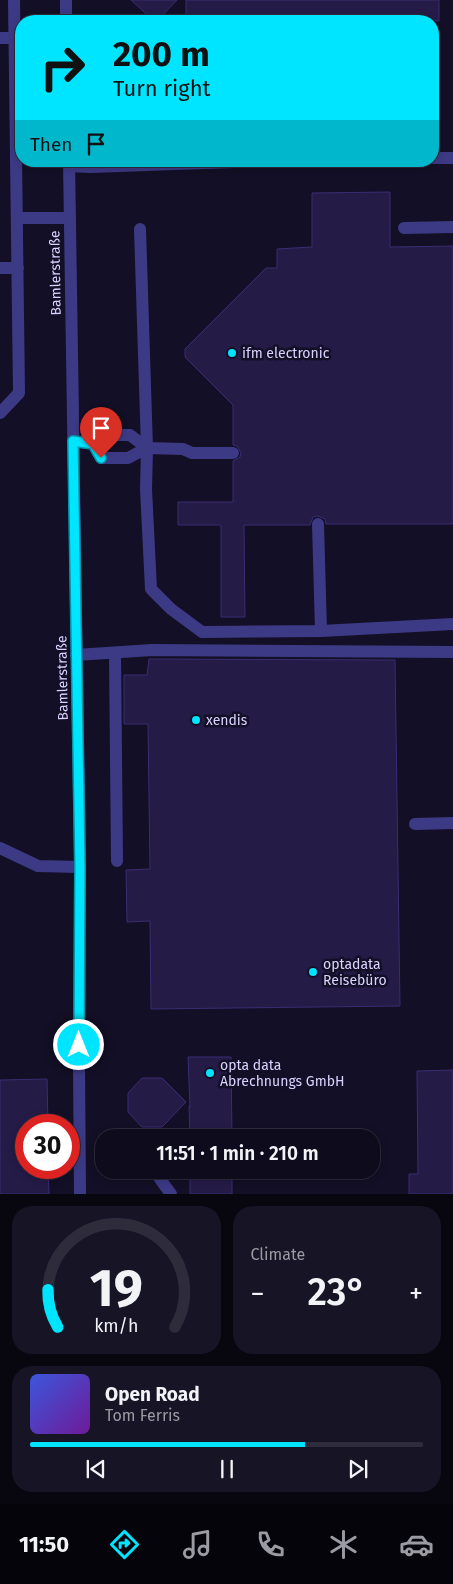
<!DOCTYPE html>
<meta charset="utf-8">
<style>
:root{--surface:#0e0b1c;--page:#171425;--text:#f1f3f6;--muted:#9b9ba3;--line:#2e2b3b;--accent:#00e5ff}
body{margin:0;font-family:"Fira Sans",sans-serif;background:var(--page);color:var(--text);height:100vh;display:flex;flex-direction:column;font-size:19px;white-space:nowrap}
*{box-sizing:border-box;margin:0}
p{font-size:16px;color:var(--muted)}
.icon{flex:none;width:28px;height:28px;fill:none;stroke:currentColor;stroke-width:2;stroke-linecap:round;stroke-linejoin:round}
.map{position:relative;height:1194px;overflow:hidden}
.drawer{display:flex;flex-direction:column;gap:12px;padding:12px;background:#08060f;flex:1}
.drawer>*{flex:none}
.top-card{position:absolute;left:15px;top:15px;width:424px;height:152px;border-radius:20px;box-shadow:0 2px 8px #0003,0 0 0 1px var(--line);background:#00e5ff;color:#111;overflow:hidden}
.speed{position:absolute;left:15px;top:1114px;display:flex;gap:10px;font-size:25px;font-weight:700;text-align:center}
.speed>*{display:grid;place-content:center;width:65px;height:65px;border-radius:50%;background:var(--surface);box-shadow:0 2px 8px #0003,0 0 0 1px var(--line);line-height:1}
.speed .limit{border:8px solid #d22;background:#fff;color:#111}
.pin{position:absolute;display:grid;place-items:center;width:42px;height:42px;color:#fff;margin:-51px -21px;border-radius:50% 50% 50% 0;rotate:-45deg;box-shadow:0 0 5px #0007}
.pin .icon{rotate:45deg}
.me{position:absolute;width:55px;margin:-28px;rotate:0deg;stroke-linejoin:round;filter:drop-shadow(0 0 4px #0008)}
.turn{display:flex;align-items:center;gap:18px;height:105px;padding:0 15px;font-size:22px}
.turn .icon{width:65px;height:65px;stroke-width:2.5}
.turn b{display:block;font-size:35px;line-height:42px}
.then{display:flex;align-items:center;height:48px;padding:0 15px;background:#0003;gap:10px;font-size:19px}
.big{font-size:38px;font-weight:600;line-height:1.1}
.drawer .widget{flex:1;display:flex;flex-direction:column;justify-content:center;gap:8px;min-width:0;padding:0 18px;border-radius:20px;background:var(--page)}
.drawer .dial{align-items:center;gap:0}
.dial svg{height:130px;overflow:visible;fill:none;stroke:var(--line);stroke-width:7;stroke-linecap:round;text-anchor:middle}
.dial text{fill:var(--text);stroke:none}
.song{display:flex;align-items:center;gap:15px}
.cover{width:60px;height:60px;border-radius:8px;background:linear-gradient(135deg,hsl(230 70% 55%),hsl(280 70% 35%))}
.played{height:5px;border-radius:2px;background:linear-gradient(90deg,var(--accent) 70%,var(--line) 70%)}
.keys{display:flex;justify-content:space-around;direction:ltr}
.heat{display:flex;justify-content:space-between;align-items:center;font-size:28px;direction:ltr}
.drawer .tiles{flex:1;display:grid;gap:12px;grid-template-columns:1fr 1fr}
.widget:last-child{grid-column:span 2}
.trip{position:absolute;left:95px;top:1129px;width:285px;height:50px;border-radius:20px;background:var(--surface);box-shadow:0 2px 8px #0003,0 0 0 1px var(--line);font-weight:600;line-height:50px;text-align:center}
.menu{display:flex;height:80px;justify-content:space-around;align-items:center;background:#06040b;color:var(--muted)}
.menu .icon{width:35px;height:35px}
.menu .active{color:var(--accent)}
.menu b{font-size:22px;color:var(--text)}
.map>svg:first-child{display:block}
.building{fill:#241b47;stroke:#3b2d73}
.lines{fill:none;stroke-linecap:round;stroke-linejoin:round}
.service{stroke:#3d3a85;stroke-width:12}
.minor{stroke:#3d3a85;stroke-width:12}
.route-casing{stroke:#0095a6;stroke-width:12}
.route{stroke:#00e5ff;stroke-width:9}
.poi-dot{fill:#00e5ff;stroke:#130f26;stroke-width:2}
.labels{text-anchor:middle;stroke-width:5;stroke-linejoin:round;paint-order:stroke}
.street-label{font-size:14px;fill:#d9d4ff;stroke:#130f26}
.poi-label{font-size:14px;fill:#d9d4ff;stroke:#130f26;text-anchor:start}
</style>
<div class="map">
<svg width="453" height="1194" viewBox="0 0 453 1194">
<rect width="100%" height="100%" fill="#130f26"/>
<!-- building -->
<path class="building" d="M131,0H177L157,21H154Z
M186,0H439V21H186Z
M390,192V247L453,246V524H326L325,519L318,516L313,517L310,525H244L245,617H221V525H178V502H233V461L240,457L241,453L237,446L233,445V405L185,357V349L266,268H277V249L312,247V193Z
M149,659L395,660L400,1006L151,1009L150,921L127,922L126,870L150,869L148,724H124V675H147Z
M188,1057H231L232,1138H190L189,1106L190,1107Z
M453,1070V1194H409V1174H418L417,1071Z
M142,1078H162L186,1102L162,1127H142L128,1112V1093Z
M47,1079L48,1125H26V1168H48L49,1194H0V1080Z
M190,1170H232V1194H190Z"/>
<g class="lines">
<!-- service -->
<path class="service" d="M0,38H14
M432,158H453
M69,166L90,167L261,161
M18,218H69
M404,228L453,227
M140,229L147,448L146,489L151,589L171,609L202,632L321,631L453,624
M0,268H18
M0,413L19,393L14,0
M73,441L93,444L101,435H130L147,448
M93,444L101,458H128L147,448L183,449L192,453H233
M318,524L321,631
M115,653L117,861
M76,655L152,650L453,652
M415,824L453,823
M0,848L38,866L80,867
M160,1179L171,1194"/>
<!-- minor -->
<path class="minor" d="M66,0V21
M69,161L80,867L79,1065L80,1194"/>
</g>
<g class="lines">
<defs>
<path id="route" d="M79,1045L80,867L73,441L93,444L101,458"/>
</defs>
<!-- route casing -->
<use href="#route" class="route-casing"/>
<!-- route -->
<use href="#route" class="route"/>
</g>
<!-- markers -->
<g class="poi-dot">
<circle cx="232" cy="353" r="5"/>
<circle cx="196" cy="720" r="5"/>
<circle cx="313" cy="972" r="5"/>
<circle cx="210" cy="1073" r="5"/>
</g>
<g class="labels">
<!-- street labels -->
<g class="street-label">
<text transform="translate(55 273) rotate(-91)" y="5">Bamlerstraße</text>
<text transform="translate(62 678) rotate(-91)" y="5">Bamlerstraße</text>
</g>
<!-- poi labels -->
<g class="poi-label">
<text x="242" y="358">ifm electronic</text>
<text x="206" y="725">xendis</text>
<text x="323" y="969">optadata<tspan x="323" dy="16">Reisebüro</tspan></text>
<text x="220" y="1070">opta data<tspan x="220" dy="16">Abrechnungs GmbH</tspan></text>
</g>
</g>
</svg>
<div class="speed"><div class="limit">30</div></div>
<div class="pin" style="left:101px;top:458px;background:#d93025"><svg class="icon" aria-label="arrive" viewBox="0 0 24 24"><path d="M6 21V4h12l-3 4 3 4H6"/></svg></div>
<svg class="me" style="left:79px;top:1045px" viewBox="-20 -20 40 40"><circle r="17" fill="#00e5ff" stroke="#fff" stroke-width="3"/><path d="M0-11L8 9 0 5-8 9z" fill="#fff"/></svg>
<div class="trip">11:51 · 1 min · 210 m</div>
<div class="top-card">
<div class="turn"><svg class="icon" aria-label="right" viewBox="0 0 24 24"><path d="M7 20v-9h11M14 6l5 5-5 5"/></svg><div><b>200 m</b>Turn right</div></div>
<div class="then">Then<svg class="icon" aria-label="arrive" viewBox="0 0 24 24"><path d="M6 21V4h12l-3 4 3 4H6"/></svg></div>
</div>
</div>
<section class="drawer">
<div class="tiles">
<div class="widget dial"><svg viewBox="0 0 100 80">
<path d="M14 69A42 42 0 1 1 86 69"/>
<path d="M14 69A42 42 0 0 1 8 46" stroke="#00e5ff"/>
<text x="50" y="56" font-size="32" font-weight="700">19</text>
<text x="50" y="72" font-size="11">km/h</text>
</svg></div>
<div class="widget"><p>Climate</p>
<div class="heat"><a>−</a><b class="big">23°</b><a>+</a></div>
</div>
<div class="widget">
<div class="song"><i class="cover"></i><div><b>Open Road</b><p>Tom Ferris</p></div></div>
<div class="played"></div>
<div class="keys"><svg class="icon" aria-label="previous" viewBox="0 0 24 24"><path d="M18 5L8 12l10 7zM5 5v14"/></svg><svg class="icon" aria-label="pause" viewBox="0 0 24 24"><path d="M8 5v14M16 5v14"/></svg><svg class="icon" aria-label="next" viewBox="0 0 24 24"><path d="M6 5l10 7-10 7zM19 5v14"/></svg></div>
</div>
</div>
</section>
<nav class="menu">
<b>11:50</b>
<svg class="icon active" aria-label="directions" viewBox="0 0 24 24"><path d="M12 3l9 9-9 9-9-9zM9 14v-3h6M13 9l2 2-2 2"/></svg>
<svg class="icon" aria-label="music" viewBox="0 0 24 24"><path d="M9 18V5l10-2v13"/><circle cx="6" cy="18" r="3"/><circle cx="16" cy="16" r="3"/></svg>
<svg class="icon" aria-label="phone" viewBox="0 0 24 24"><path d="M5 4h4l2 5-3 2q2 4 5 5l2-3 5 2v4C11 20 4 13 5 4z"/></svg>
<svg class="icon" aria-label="climate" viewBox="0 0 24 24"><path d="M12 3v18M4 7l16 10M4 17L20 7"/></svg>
<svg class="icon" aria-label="car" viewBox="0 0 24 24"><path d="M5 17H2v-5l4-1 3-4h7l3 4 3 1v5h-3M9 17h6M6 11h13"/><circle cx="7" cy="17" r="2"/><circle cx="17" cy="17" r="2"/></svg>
</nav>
